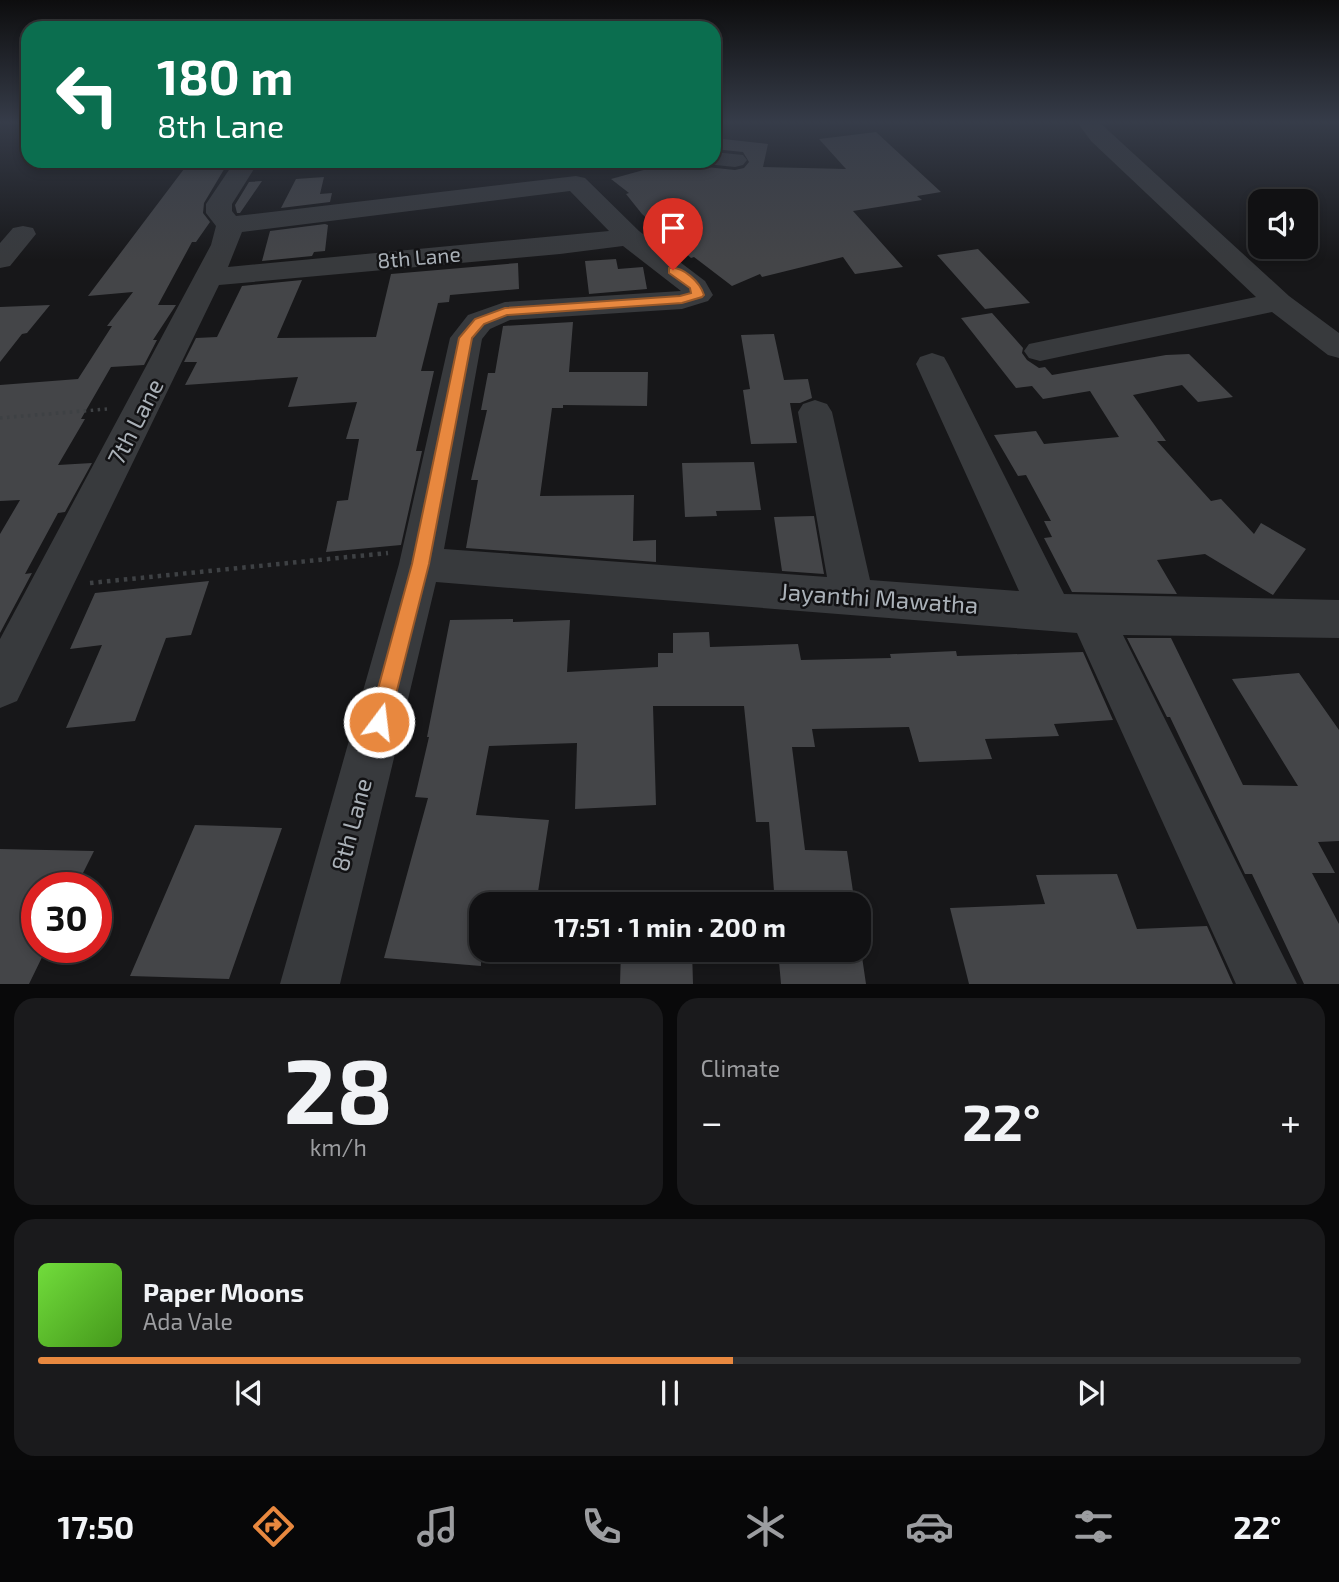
<!DOCTYPE html>
<meta charset="utf-8">
<style>
:root{--surface:#111113;--page:#1a1a1c;--text:#f1f3f6;--muted:#9c9da0;--line:#303133;--accent:#e8883f}
body{margin:0;font-family:"Exo 2",sans-serif;background:var(--page);color:var(--text);height:100vh;display:flex;flex-direction:column;font-size:26px;white-space:nowrap}
*{box-sizing:border-box;margin:0}
p{font-size:23px;color:var(--muted)}
.icon{flex:none;width:38px;height:38px;fill:none;stroke:currentColor;stroke-width:2;stroke-linecap:round;stroke-linejoin:round}
.map{position:relative;height:984px;overflow:hidden}
.panel{display:flex;flex-direction:column;gap:14px;padding:14px;background:#09090a;flex:1}
.panel>*{flex:none}
.banner{position:absolute;left:21px;top:21px;width:700px;height:147px;border-radius:21px;box-shadow:0 4px 10px #0003,0 0 0 2px var(--line);background:#0b6e4f;color:#fff;overflow:hidden}
.controls{position:absolute;left:1248px;top:189px;display:grid;gap:14px}
.controls a{display:grid;place-items:center;width:70px;height:70px;border-radius:14px;background:var(--surface);box-shadow:0 4px 10px #0003,0 0 0 2px var(--line);font-size:35px}
.speed{position:absolute;left:21px;top:872px;display:flex;gap:14px;font-size:35px;font-weight:700;text-align:center}
.speed>*{display:grid;place-content:center;width:91px;height:91px;border-radius:50%;background:var(--surface);box-shadow:0 4px 10px #0003,0 0 0 2px var(--line);line-height:1}
.speed .limit{border:10px solid #d22;background:#fff;color:#111}
.pin{position:absolute;display:grid;place-items:center;width:60px;height:60px;color:#fff;margin:-72px -30px;border-radius:50% 50% 50% 0;rotate:-45deg;box-shadow:0 0 7px #0007}
.pin .icon{rotate:45deg}
.me{position:absolute;width:77px;margin:-38px;rotate:15deg;stroke-linejoin:round;filter:drop-shadow(0 0 5px #0008)}
.turn{display:flex;align-items:center;gap:24px;height:147px;padding:0 21px;font-size:32px}
.turn .icon{width:91px;height:91px;stroke-width:2.5}
.turn b{display:block;font-size:49px;line-height:60px}
.big{font-size:52px;font-weight:700;line-height:1.1}
.panel .card{flex:1;display:flex;flex-direction:column;justify-content:center;gap:10px;min-width:0;padding:0 24px;border-radius:21px;background:var(--page)}
.panel .dial{align-items:center;gap:0}
.dial b{font-size:91px;line-height:1}
.song{display:flex;align-items:center;gap:21px}
.cover{width:84px;height:84px;border-radius:10px;background:linear-gradient(135deg,hsl(100 70% 55%),hsl(100 70% 35%))}
.played{height:7px;border-radius:4px;background:linear-gradient(90deg,var(--accent) 55%,var(--line) 55%)}
.keys{display:flex;justify-content:space-around;direction:ltr}
.heat{display:flex;justify-content:space-between;align-items:center;font-size:38px;direction:ltr}
.panel .tiles{flex:1;display:grid;gap:14px;grid-template-columns:1fr 1fr}
.card:last-child{grid-column:span 2}
.trip{position:absolute;left:469px;top:892px;width:402px;height:70px;border-radius:21px;background:var(--surface);box-shadow:0 4px 10px #0003,0 0 0 2px var(--line);font-weight:700;line-height:70px;text-align:center}
.menu{display:flex;height:112px;justify-content:space-around;align-items:center;background:#070708;color:var(--muted)}
.menu .icon{width:49px;height:49px}
.menu .selected{color:var(--accent)}
.menu b{font-size:32px;color:var(--text)}
.map>svg:first-child{display:block}
.building{fill:#444548}
.lines{fill:none;stroke-linecap:round;stroke-linejoin:round}
.path-far1{stroke:#3e4144;stroke-width:3.5;stroke-dasharray:2.5 4.5;stroke-linecap:butt}
.path{stroke:#3e4144;stroke-width:4.5;stroke-dasharray:3.5 5;stroke-linecap:butt}
.minor{fill:#383a3d;fill-rule:evenodd}
.route{fill:#e8883f;stroke:#975829;stroke-width:2}
.labels{text-anchor:middle;stroke-width:5;stroke-linejoin:round;paint-order:stroke}
.far-street-label{font-size:21px;fill:#aab1b8;stroke:#121214}
.street-label{font-size:24px;fill:#aab1b8;stroke:#121214}
</style>
<div class="map">
<svg width="1339" height="984" viewBox="0 0 1339 984">
<rect width="100%" height="100%" fill="#171719"/>
<!-- building -->
<path class="building" d="M876,132L941,192L917,196L922,200L853,211L903,267L855,274L843,257L762,277L760,274L732,286L694,257L691,258L642,214L626,194L629,193L611,179L658,166L655,161H701L706,167L735,170L744,168L749,162L743,152L714,149V138L768,144L763,167L846,169L819,139Z
M190,161H229L204,203L203,213L210,222L196,242H192L158,305H176L153,340H157L144,365L111,367L81,419H85L58,465L92,463L65,512L58,513L25,574L32,573L0,633V534L20,500L0,501V385L78,379L112,326H107L133,292L88,296Z
M324,177L320,194L332,193L330,202L281,208L296,179Z
M262,181L240,213H237L235,205L249,182Z
M325,224L328,225L325,251L314,252L312,256L262,261L270,231Z
M978,249L1030,303L985,309L937,255Z
M616,259L618,269L643,267L647,289L589,294L585,261Z
M518,263L519,289L450,295L449,302L438,303L421,371H434L416,451H422L401,545L326,552L337,501L348,500L359,439H346L357,402L288,407L298,377L185,385L197,362H184L196,338L217,337L242,286L302,280L277,338L376,337L391,274Z
M50,305L27,333L22,334L0,362V307Z
M992,313L1023,348L1022,353L1027,360L1039,368L1045,367L1052,375L1166,355L1189,354L1233,397L1198,402L1182,385L1133,395L1166,441H1157L1211,501L1221,499L1254,534L1261,523L1306,549L1273,595L1205,554L1157,560L1177,594L1072,592L1044,538L1052,537L1044,521H1051L1026,475L1018,476L994,435L1036,431L1044,444L1119,437L1090,391L1043,399L1032,386L1016,388L961,318Z
M573,322L569,372H648L647,406L563,405V408H552L540,496L634,495L633,541L656,540V562L466,548L478,480H471L487,410H481L488,373H495L503,326Z
M774,334L784,380L808,379L812,398L800,403H790L797,443L751,444L743,390L750,389L741,335Z
M754,462L761,510L716,511L717,516L685,517L682,463Z
M814,516L824,574L782,571L774,517Z
M209,581L191,635L166,638L135,721L66,728L102,645L70,649L95,593Z
M513,619V622L570,620L567,672L658,667V653H673V633L709,632L710,647L798,644L801,660L891,658L890,654L956,651L957,656L1083,652L1113,720L1054,724L1059,736L985,739L992,759L919,762L909,727L812,729L815,747H792L805,850L847,851L855,905H775L769,822H756L744,706H653L656,805L575,809L577,743L489,746L476,815L549,820L536,905H481V966L384,958L428,798L415,797L429,737H427L450,620Z
M1127,638H1171L1243,785L1298,786L1232,679L1299,673L1339,730V841L1318,842L1335,873H1312L1339,924V984H1304L1252,874H1245L1170,717H1167Z
M195,825L282,828L229,979L130,976Z
M0,849L94,851L76,887H37V947H47L29,984H0Z
M1117,874L1137,929L1207,926L1233,984H969L950,908L1045,904L1036,875Z
M621,950H692L693,984H620Z
M778,950H861L866,984H781Z"/>
<g class="lines">
<!-- path-far1 -->
<path class="path-far1" d="M0,418L107,409"/>
<!-- path -->
<path class="path" d="M90,583L388,553"/>
<!-- minor -->
<path class="minor" d="M1077,122H1099L1289,296L1339,333V358L1328,355L1272,312L1040,361L1029,358L1024,351L1029,344L1256,297L1091,141Z
M714,152L743,155L747,160L743,165L735,167L706,164L704,161H714Z
M235,161H259L232,204V211L236,216L576,176L585,178L639,231L705,281L713,295L708,301L682,309L510,320L490,329L482,339L444,549L827,577L798,412L803,404L815,400L827,404L832,412L870,580L1019,591L916,364L920,357L932,353L944,357L948,364L1064,594L1339,600V638L1123,635L1297,984H1236L1077,633L436,582L340,984H280L399,564L450,338L468,315L505,302L681,291L623,246L560,254L219,285L17,701L0,708V639L211,245L216,226L206,213V204ZM570,191L609,231L228,267L242,232Z
M23,226L33,228L36,234L10,266L0,268V243L13,228Z"/>
</g>
<!-- sky -->
<linearGradient id="sky" x2="0" y2="1"><stop stop-color="#0d0d0e"/><stop offset="0.47" stop-color="#363c49"/><stop offset="1" stop-color="#363c49" stop-opacity="0"/></linearGradient>
<rect width="1339" height="260" fill="url(#sky)"/>
<!-- route -->
<path class="route" d="M669,268C683,266 700,282 704,295L702,297L682,303L507,315L484,324L472,338L429,564L389,722L386,728L379,731L372,728L369,722L412,564L459,338L475,319L505,308L680,296L691,293L690,288L669,273Z"/>
<g class="labels">
<!-- far-street labels -->
<g class="far-street-label">
<text transform="translate(419 258) rotate(-5)" y="7">8th Lane</text>
</g>
<!-- street labels -->
<g class="street-label">
<text transform="translate(136 422) rotate(-63)" y="8">7th Lane</text>
<text transform="translate(879 599) rotate(4)" y="8">Jayanthi Mawatha</text>
<text transform="translate(352 825) rotate(-75)" y="8">8th Lane</text>
</g>
</g>
</svg>
<div class="controls">
<a><svg class="icon" aria-label="sound" viewBox="0 0 24 24"><path d="M4 9h4l5-4v14l-5-4H4zM17 9q2 3 0 6"/></svg></a>
</div>
<div class="speed"><div class="limit">30</div></div>
<div class="pin" style="left:673px;top:270px;background:#d93025"><svg class="icon" aria-label="arrive" viewBox="0 0 24 24"><path d="M6 21V4h12l-3 4 3 4H6"/></svg></div>
<svg class="me" style="left:379px;top:722px" viewBox="-20 -20 40 40"><circle r="17" fill="#e8883f" stroke="#fff" stroke-width="3"/><path d="M0-11L8 9 0 5-8 9z" fill="#fff"/></svg>
<div class="trip">17:51 · 1 min · 200 m</div>
<div class="banner">
<div class="turn"><svg class="icon" aria-label="left" viewBox="0 0 24 24"><path d="M17 20v-9H6M10 6l-5 5 5 5"/></svg><div><b>180 m</b>8th Lane</div></div>
</div>
</div>
<section class="panel">
<div class="tiles">
<div class="card dial"><b>28</b><p>km/h</p></div>
<div class="card"><p>Climate</p>
<div class="heat"><a>−</a><b class="big">22°</b><a>+</a></div>
</div>
<div class="card">
<div class="song"><i class="cover"></i><div><b>Paper Moons</b><p>Ada Vale</p></div></div>
<div class="played"></div>
<div class="keys"><svg class="icon" aria-label="previous" viewBox="0 0 24 24"><path d="M18 5L8 12l10 7zM5 5v14"/></svg><svg class="icon" aria-label="pause" viewBox="0 0 24 24"><path d="M8 5v14M16 5v14"/></svg><svg class="icon" aria-label="next" viewBox="0 0 24 24"><path d="M6 5l10 7-10 7zM19 5v14"/></svg></div>
</div>
</div>
</section>
<nav class="menu">
<b>17:50</b>
<svg class="icon selected" aria-label="directions" viewBox="0 0 24 24"><path d="M12 3l9 9-9 9-9-9zM9 14v-3h6M13 9l2 2-2 2"/></svg>
<svg class="icon" aria-label="music" viewBox="0 0 24 24"><path d="M9 18V5l10-2v13"/><circle cx="6" cy="18" r="3"/><circle cx="16" cy="16" r="3"/></svg>
<svg class="icon" aria-label="phone" viewBox="0 0 24 24"><path d="M5 4h4l2 5-3 2q2 4 5 5l2-3 5 2v4C11 20 4 13 5 4z"/></svg>
<svg class="icon" aria-label="climate" viewBox="0 0 24 24"><path d="M12 3v18M4 7l16 10M4 17L20 7"/></svg>
<svg class="icon" aria-label="car" viewBox="0 0 24 24"><path d="M5 17H2v-5l4-1 3-4h7l3 4 3 1v5h-3M9 17h6M6 11h13"/><circle cx="7" cy="17" r="2"/><circle cx="17" cy="17" r="2"/></svg>
<svg class="icon" aria-label="filters" viewBox="0 0 24 24"><path d="M4 7h16M4 17h16"/><circle cx="9" cy="7" r="2"/><circle cx="15" cy="17" r="2"/></svg>
<b>22°</b>
</nav>
